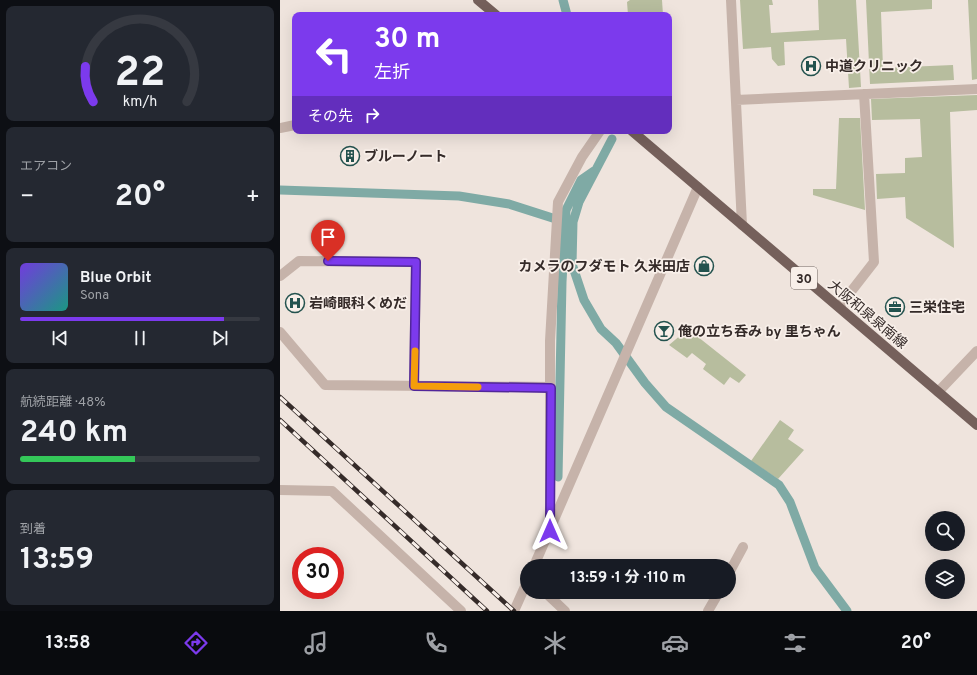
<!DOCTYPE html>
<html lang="ja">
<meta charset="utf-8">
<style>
:root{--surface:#171b24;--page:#242831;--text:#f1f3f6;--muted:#9ea1a6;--line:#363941;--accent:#7c3aed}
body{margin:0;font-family:Overpass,"Noto Sans JP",sans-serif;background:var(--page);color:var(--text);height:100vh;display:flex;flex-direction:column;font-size:15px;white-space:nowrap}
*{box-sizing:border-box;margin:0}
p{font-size:13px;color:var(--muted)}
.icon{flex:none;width:22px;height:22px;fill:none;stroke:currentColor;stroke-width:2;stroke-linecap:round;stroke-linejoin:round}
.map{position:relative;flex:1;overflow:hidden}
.drawer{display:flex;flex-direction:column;gap:6px;padding:6px;background:#0d0f14;width:280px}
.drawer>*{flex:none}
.top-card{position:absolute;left:12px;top:12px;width:380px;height:122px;border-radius:8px;box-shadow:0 4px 16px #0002;background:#7c3aed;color:#fff;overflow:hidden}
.fabs{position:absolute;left:645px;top:511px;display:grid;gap:8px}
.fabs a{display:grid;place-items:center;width:40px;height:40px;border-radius:50%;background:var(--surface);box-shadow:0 4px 16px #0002;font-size:20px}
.speed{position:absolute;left:12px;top:547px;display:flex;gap:8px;font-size:20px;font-weight:700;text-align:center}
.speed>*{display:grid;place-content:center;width:52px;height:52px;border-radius:50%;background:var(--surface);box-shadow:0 4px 16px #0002;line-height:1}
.speed .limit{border:6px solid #d22;background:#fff;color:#111}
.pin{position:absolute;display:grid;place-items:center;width:34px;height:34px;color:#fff;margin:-41px -17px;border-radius:50% 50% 50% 0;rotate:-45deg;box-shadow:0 0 4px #0007}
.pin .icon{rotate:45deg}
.me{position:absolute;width:44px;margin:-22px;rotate:0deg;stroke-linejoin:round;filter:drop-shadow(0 0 3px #0008)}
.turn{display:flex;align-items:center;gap:14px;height:84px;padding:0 16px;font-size:18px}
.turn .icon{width:52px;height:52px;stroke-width:2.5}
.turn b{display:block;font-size:28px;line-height:34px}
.then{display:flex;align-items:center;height:38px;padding:0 16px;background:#0003;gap:8px;font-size:15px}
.big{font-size:30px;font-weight:700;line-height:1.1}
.drawer .tile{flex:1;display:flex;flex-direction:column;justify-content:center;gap:6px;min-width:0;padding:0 14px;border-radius:8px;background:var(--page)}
.drawer .dial{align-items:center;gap:0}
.dial svg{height:104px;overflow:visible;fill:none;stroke:var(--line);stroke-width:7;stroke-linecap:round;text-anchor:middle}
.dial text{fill:var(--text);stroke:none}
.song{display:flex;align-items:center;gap:12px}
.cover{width:48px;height:48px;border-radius:6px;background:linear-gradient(135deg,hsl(260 70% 55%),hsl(170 70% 35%))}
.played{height:4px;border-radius:2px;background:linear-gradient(90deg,var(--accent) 85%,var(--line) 85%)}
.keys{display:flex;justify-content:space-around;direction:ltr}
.heat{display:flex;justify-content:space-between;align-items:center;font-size:22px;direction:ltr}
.charge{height:6px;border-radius:3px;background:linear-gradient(90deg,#34c759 48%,var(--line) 0)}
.trip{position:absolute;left:240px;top:559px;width:216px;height:40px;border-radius:20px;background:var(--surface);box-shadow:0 4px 16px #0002;font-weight:700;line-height:40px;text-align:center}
.dock{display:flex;height:64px;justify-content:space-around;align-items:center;background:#090b0e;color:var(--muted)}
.dock .icon{width:28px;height:28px}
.dock .on{color:var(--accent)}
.dock b{font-size:18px;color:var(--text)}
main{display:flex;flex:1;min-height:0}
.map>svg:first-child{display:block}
.green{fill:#b7bd9e}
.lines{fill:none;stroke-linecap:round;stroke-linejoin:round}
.stream{stroke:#7faaa5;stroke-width:9}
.street{stroke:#c6b3aa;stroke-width:10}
.primary{stroke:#75605b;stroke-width:10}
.rail-casing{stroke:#352b29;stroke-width:4.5}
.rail{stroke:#f8efe9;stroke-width:3;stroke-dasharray:9;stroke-linecap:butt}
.route-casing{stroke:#51269a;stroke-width:10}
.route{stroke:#7c3aed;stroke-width:7}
.slow{stroke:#f59e0b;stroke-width:7}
.labels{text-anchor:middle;stroke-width:3.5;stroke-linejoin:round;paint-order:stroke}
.shield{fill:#f8efe9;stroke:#706663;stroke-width:1}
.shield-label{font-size:13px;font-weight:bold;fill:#352b29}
.poi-label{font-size:14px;font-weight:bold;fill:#352b29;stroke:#f8efe9;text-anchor:start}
.street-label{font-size:14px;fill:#352b29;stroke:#f8efe9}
</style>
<main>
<section class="drawer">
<div class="tile dial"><svg viewBox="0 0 100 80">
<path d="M14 69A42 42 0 1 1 86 69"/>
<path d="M14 69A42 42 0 0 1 8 42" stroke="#7c3aed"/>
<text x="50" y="56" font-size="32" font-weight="700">22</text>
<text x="50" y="72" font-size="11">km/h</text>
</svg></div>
<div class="tile"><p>エアコン</p>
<div class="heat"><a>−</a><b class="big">20°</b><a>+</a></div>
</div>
<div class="tile">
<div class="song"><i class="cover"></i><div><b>Blue Orbit</b><p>Sona</p></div></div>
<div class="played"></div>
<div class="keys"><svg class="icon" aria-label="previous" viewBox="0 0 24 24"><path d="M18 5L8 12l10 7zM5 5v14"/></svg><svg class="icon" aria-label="pause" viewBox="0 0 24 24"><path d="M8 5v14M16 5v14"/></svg><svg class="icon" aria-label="next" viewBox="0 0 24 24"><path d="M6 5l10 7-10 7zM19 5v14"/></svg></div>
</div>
<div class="tile"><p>航続距離 · 48%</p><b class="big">240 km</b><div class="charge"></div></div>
<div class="tile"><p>到着</p><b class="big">13:59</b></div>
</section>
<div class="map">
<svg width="697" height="611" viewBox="0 0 697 611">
<rect width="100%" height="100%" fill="#efe4dd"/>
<!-- green -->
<path class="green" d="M350,0H382L383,15H348L347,2Z
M460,0H492L493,5H489L491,33L539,30L538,0H576L581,87L569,88L566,39L504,42L505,65L498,66L492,59L491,47L463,49Z
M586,0H652V9L601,12L603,68L673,65L674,80L590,84Z
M688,0H697V79L692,80Z
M697,95V110L670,112L674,248L626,218L625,197L597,199L596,174L625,173V158L642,157L640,119L592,120L591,99Z
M559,118H580L585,210L533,195V189H556Z
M408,329L466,375L459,383L450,377L444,385L423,369L426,364L412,353L407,358L389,345Z
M500,420L514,430L508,439L524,450L498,479L471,461Z"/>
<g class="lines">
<!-- stream -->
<path class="stream" d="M283,0L287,15
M332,139L299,202L293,222L292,264L304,300L321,329L336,343L365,383L386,407L499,485L510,502L535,568L567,611
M0,190L179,196L229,204L282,221
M278,477L282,282L286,210L301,180L314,171"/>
<!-- street -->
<path class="street" d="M451,0L462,225
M456,100L697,89
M0,128L15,125
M0,276L19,261L136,262L134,386
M559,307L594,262L584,94
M0,332L45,385L271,387
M658,392L697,351
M0,490L52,491L181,611
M270,525V341L278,202L302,157L320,131
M254,566L418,187
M449,573L463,547
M265,592L285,611
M234,611L247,582
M428,611L439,592"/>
<!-- primary -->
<path class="primary" d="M198,0L216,15
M352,131L697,425"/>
<defs>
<path id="rail" d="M0,397L234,611
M0,420L207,611"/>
</defs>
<!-- rail casing -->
<use href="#rail" class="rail-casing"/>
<!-- rail -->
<use href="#rail" class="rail"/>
</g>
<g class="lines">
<defs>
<path id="route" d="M48,261L136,262L134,386L271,388L270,531"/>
</defs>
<!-- route casing -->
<use href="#route" class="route-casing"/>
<!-- route -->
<use href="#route" class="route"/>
<!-- slow -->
<path class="slow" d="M135,351L134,386L198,387"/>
</g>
<!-- icons -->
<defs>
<symbol id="hospital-ring" viewBox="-11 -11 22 22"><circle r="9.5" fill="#f8efe9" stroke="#23524e" stroke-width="1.5"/><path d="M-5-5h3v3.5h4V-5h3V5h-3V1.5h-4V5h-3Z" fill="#23524e"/></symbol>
<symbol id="building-ring" viewBox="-11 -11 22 22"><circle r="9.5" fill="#f8efe9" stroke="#23524e" stroke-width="1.5"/><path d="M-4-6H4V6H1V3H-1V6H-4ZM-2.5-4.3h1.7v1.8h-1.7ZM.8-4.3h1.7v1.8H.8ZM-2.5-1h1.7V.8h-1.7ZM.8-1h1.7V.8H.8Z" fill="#23524e"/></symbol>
<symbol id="shop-ring" viewBox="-11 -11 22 22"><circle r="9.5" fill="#f8efe9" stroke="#23524e" stroke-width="1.5"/><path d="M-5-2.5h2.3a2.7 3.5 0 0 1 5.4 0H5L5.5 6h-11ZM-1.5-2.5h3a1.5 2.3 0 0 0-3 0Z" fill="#23524e"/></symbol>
<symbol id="office-ring" viewBox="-11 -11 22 22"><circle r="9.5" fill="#f8efe9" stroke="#23524e" stroke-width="1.5"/><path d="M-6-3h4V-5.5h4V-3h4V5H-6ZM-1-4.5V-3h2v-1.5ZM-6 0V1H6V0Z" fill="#23524e"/></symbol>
<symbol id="bar-ring" viewBox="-11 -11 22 22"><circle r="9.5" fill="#f8efe9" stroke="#23524e" stroke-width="1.5"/><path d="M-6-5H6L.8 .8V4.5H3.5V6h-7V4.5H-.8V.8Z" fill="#23524e"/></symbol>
</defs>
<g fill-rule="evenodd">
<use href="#hospital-ring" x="520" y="55" width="22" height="22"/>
<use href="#building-ring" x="59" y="145" width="22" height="22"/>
<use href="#shop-ring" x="413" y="255" width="22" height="22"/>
<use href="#hospital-ring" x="4" y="292" width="22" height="22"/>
<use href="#office-ring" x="604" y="296" width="22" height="22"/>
<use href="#bar-ring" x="373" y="320" width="22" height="22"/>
</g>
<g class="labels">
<!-- shield labels -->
<rect class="shield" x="511" y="267" width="26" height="22" rx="3"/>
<g class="shield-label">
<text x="524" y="283">30</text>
</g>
<!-- poi labels -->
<g class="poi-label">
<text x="545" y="71">中道クリニック</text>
<text x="84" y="161">ブルーノート</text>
<text x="410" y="271" text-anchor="end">カメラのフダモト 久米田店</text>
<text x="29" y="308">岩崎眼科くめだ</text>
<text x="629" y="312">三栄住宅</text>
<text x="398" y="336">俺の立ち呑み by 里ちゃん</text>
</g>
<!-- street labels -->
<g class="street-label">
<text transform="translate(588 314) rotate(40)" y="5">大阪和泉泉南線</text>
</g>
</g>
</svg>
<div class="fabs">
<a><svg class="icon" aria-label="search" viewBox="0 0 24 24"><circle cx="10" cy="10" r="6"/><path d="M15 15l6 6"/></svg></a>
<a><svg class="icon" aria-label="layers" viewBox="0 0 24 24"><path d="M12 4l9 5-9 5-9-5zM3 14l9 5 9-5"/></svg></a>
</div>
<div class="speed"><div class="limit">30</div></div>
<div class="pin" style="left:48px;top:261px;background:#d93025"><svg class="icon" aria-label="arrive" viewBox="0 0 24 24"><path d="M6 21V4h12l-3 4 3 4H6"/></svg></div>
<svg class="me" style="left:270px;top:531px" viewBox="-20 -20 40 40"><path d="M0-17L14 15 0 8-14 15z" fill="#7c3aed" stroke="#fff" stroke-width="4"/></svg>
<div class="trip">13:59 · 1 分 · 110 m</div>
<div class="top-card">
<div class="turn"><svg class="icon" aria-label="left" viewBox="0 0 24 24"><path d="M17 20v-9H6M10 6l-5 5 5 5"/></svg><div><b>30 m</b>左折</div></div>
<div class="then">その先<svg class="icon" aria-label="right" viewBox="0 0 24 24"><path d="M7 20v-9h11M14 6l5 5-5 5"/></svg></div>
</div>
</div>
</main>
<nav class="dock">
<b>13:58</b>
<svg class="icon on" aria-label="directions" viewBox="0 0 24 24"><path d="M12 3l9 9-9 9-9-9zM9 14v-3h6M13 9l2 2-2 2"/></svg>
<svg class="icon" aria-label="music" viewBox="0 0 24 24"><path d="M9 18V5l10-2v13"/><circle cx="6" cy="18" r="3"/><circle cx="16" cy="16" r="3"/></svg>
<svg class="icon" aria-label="phone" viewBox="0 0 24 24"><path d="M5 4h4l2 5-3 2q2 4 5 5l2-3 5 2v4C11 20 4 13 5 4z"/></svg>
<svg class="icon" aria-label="climate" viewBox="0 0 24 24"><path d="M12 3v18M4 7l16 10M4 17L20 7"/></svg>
<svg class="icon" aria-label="car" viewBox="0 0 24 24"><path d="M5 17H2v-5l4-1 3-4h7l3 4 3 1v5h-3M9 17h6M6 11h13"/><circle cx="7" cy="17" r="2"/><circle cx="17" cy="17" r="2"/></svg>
<svg class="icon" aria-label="filters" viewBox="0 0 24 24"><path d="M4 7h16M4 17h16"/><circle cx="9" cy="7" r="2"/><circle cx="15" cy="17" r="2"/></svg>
<b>20°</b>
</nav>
